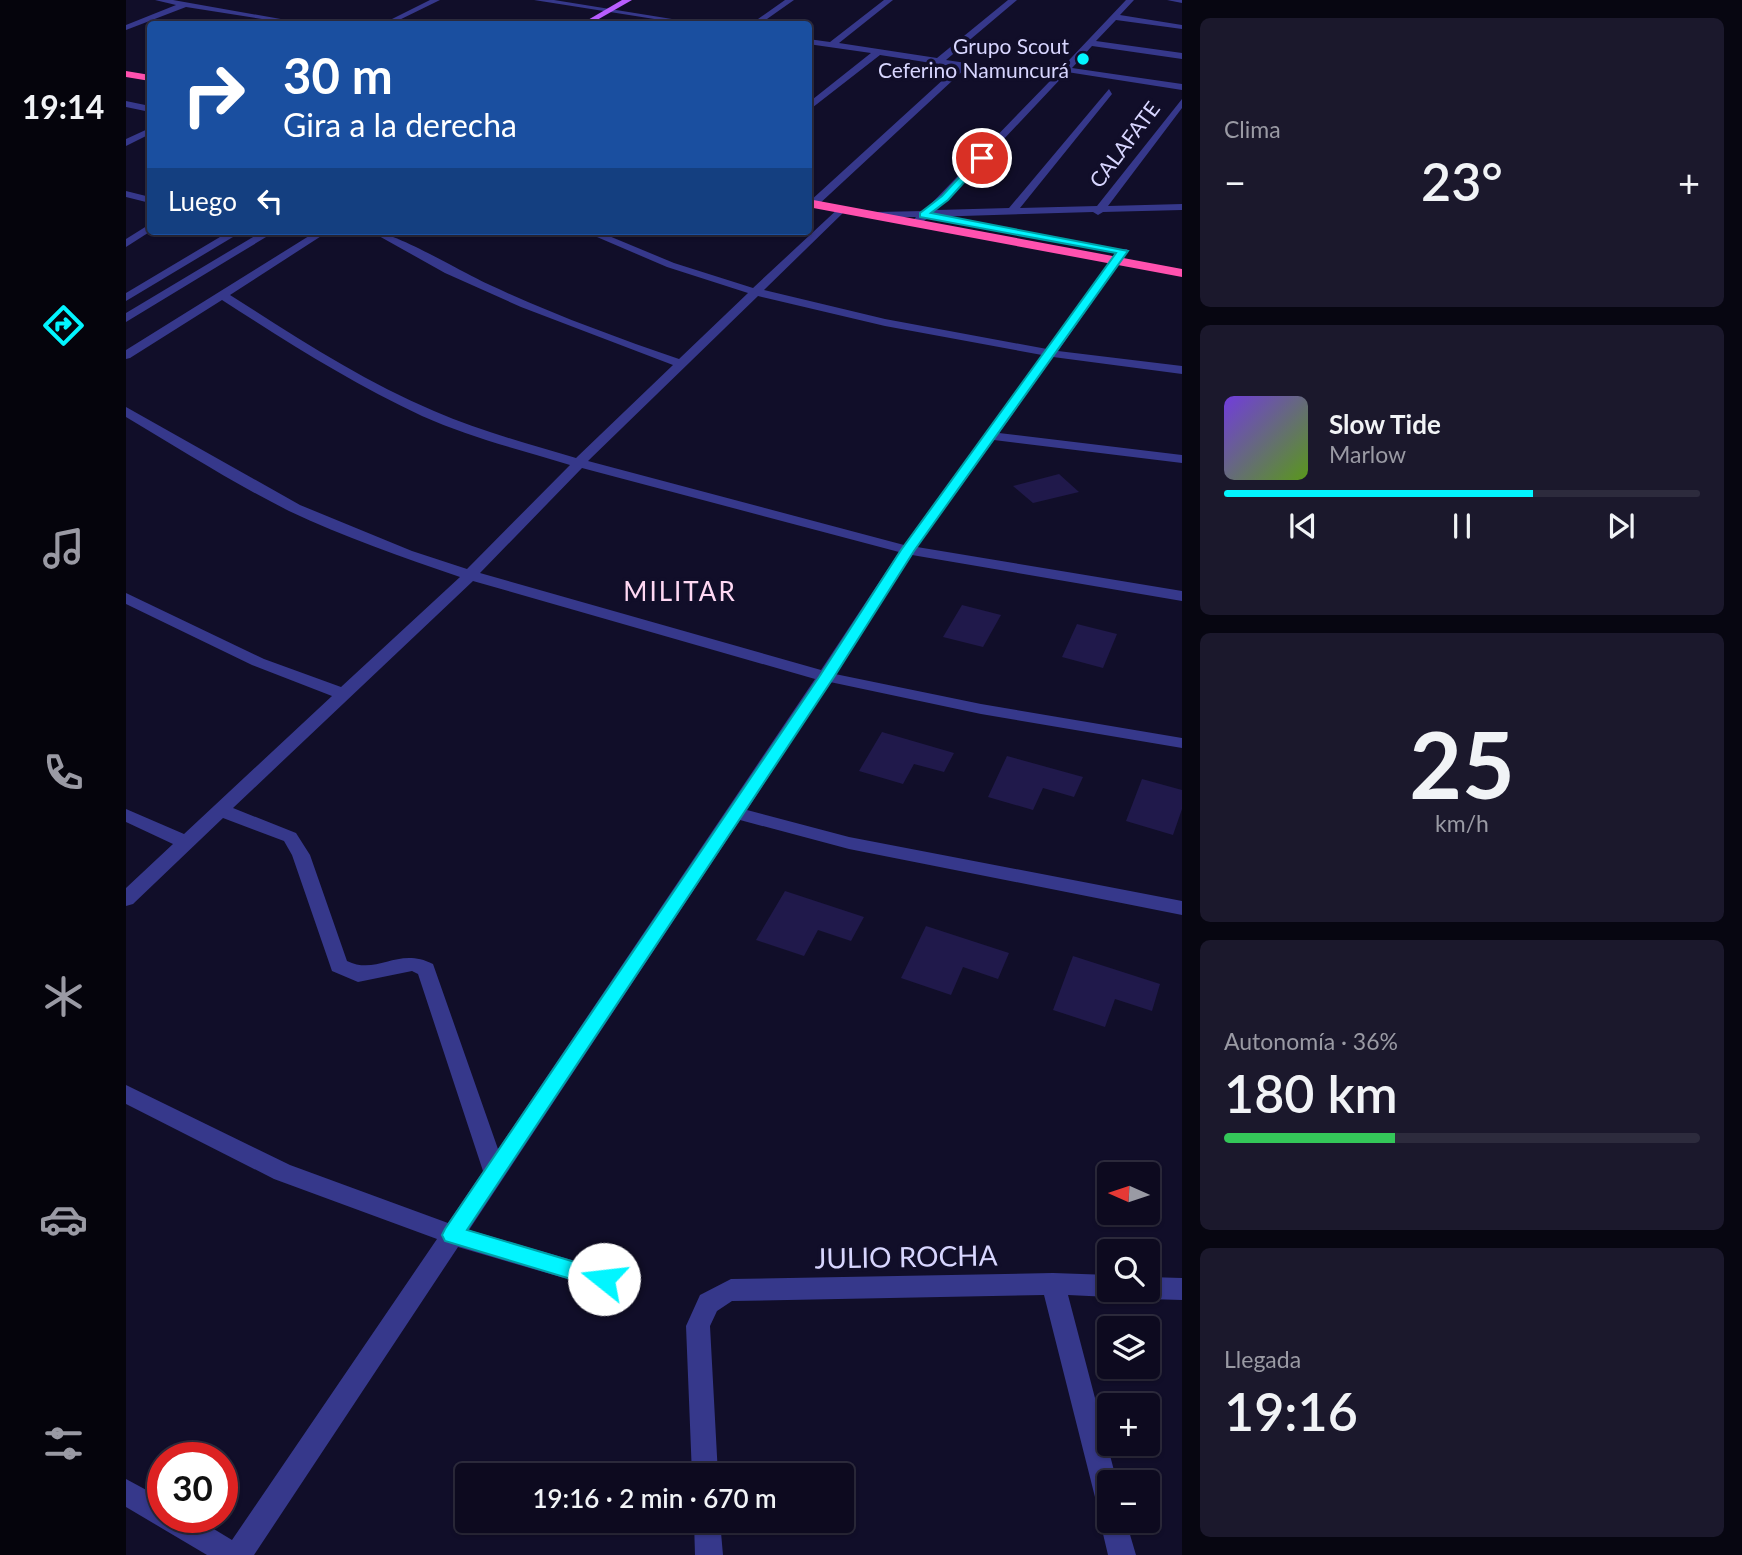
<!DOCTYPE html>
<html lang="es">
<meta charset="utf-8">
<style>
:root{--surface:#0d0a1f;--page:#1b182c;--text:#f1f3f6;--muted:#9a9aa4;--line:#2d2b3d;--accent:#02f5ff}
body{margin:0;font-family:Lato,sans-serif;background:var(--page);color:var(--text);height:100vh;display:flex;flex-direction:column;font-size:26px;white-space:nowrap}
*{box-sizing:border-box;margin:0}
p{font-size:23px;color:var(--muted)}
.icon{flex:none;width:38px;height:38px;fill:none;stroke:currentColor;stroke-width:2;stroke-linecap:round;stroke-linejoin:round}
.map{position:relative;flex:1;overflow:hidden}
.sheet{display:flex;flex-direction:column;gap:18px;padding:18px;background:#070611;width:560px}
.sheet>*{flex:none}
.banner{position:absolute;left:21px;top:21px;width:665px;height:214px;border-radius:7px;box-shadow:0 2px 5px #0004,0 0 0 2px var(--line);background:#1a4fa0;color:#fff;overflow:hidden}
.needle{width:46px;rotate:273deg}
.fabs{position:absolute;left:971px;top:1162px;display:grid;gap:14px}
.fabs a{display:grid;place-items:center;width:63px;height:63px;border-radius:7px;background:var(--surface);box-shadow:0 2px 5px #0004,0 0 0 2px var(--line);font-size:35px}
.speed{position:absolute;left:21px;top:1442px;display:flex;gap:14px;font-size:35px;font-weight:700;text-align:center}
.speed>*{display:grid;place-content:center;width:91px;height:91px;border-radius:50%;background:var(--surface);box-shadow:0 2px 5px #0004,0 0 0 2px var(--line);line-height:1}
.speed .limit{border:10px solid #d22;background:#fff;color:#111}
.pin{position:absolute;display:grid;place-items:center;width:60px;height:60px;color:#fff;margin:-30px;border:4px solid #fff;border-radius:50%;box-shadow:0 2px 7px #0007}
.me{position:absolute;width:77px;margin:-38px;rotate:286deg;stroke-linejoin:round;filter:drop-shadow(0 0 5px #0008)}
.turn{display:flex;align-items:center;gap:24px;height:147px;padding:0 21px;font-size:32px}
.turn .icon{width:91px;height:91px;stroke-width:2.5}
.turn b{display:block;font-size:49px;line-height:60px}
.then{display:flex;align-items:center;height:66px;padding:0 21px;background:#0003;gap:14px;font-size:26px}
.big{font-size:52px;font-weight:600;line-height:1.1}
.sheet .widget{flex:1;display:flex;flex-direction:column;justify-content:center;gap:10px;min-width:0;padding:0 24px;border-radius:10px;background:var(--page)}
.sheet .dial{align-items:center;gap:0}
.dial b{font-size:91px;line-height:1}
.song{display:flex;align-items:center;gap:21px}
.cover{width:84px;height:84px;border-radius:10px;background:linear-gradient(135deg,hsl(260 70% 55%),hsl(90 70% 35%))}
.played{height:7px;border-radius:4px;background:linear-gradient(90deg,var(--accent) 65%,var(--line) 65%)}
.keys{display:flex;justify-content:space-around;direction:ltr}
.heat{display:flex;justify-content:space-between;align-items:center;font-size:38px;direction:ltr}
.charge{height:10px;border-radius:5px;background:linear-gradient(90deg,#34c759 36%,var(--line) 0)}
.trip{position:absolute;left:329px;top:1463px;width:399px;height:70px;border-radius:7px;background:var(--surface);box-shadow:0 2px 5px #0004,0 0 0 2px var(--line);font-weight:600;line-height:70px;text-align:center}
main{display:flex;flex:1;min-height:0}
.menu{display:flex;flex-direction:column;width:126px;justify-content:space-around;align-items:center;background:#05040c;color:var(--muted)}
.menu .icon{width:49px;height:49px}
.menu .active{color:var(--accent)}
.menu b{font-size:32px;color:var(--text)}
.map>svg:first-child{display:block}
.building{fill:#20194b}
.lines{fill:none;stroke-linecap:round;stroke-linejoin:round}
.minor{fill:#36388b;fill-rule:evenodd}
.major{fill:#b85dff;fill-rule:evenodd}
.highway{fill:#ff51af;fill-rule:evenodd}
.route{fill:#02f5ff;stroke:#019fa6;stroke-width:2}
.poi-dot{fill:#02f5ff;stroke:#110e29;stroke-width:2.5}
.labels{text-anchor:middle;stroke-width:7;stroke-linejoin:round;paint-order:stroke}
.far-poi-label{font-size:21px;fill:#d8d6ff;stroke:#110e29;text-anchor:end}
.far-street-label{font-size:21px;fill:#d8d6ff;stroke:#110e29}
.neighbourhood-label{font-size:26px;letter-spacing:2px;fill:#ffd8f3;stroke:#110e29}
.near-street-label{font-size:28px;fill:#d8d6ff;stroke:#110e29}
</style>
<main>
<nav class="menu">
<b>19:14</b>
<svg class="icon active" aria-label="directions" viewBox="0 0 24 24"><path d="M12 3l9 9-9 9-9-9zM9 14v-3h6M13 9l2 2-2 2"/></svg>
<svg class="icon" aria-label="music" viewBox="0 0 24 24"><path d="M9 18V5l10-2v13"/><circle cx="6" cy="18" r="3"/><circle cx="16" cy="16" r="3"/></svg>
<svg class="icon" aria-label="phone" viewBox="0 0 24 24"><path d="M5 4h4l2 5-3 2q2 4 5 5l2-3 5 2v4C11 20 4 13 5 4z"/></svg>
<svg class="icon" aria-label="climate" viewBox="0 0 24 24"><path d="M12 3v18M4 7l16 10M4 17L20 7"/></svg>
<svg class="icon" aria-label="car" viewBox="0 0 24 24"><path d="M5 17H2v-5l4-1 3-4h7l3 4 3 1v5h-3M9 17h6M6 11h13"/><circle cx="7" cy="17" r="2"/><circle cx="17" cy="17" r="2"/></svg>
<svg class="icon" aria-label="filters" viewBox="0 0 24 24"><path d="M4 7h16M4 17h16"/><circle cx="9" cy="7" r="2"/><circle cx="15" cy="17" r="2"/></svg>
</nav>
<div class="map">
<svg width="1056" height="1555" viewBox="0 0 1056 1555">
<rect width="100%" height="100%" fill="#110e29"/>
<!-- building -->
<path class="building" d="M933,474L953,492L907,503L887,486Z
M836,605L875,615L857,647L817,637Z
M951,624L991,634L977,668L936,657Z
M756,732L828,753L818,772L788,764L777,784L733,771Z
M881,756L957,777L948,797L917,788L907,810L862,797Z
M1016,779L1056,790V809L1047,835L1000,821Z
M659,891L738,917L725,941L692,930L678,956L630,940Z
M800,926L883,953L872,979L837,967L825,995L775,978Z
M947,956L1034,984L1026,1011L989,999L979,1027L927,1010Z"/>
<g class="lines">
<!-- minor -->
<path class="minor" d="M29,0H47L183,24H167L60,7L0,30V25L50,5Z
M304,0H314L265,24H256Z
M408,0H428L577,24H560Z
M659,0H668L634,24H625Z
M758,0H767L713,43L811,58L882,0H891L820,60L928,76L1000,0H1008L994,15L1056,25V29L990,20L970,41L1056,53V59L966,46L946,68L1056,84V90L941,72L811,210L883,208L983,89L986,94L894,208L971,206L1056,99V108L982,206L1056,204V210L977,212L972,215L967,212L804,217L790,226L785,223L790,217H746L745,215L750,212L798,211L924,81L840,68L691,206H683V202L831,67L754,55L682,111V103L745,53L682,44V39L704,42Z
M1041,0H1056V3Z
M0,101L24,106V112L0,107Z
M24,128V134L0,146V139Z
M0,191L24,197V203L0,197Z
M715,206L719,207V211L638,290L759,319L921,349L993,249H1001L1002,251L932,351L1056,366V374L927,357L873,433L1056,455V463L868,440L791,547L1056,591V601L786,555L709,674L855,704L1056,738V748L855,714L704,682L621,810L723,837L1056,901V915L723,849L614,820L343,1230L487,1272L491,1279L487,1286L479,1290L332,1247L128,1555H81L0,1507V1479L37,1499V1517H68L106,1540L311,1239L148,1179L0,1104V1085L164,1165L322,1223L357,1171L292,974L286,971L232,982L206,971L166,855L158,841L97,818L7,904L0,906V888L47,844L0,822V809L58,834L206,696L126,665L0,604V593L138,659L215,687L334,577C276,557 218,537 163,511C107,483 54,449 0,417V407L174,505L286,551L341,569L444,465C394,450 343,437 296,416C225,383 161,342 96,300L4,358L0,359V350L191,231H203L104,295C170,337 236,381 308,411C354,431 403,444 450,458L547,365L395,307L319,273L244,231C268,231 337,273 364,285C426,314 489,337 553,359L622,293L541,267L457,231H471L548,263L627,288ZM632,296L759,326L916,355L778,545L462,461ZM456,468L773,552L695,670L354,573ZM347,581L689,679L372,1149L307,964C271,946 252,976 221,961L184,855L170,833L107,808Z
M24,224L25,231L0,247V239Z
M104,231H117L0,301V293Z
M137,231H150L0,322V313Z
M927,1273L984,1275V1290H994L984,1297L942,1295L991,1482H984V1521H1000L1010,1555H982L974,1521L976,1515L971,1505L918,1295L606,1301L591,1311L584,1326L592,1475H566L560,1326L574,1295L605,1279Z
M1022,1277L1056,1278V1300L1022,1299L1014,1296L1011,1290H1022Z
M568,1521H594L597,1555H569Z"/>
<!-- major -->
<path class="major" d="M496,0H506L464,24H455Z"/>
<!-- highway -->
<path class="highway" d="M0,71L24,75V81L0,77Z
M682,199L1056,269V277L682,207Z"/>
</g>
<!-- route -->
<path class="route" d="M853,156L860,158L822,200L805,213L1002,251L788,551L708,677L341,1230L486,1273L489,1279L486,1286L478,1289L319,1241L316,1235L319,1229L693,677L775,550L990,253L794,217V213L816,196Z"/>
<!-- markers -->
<circle class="poi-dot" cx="957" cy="59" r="7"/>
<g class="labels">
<!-- far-poi labels -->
<g class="far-poi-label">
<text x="943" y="54">Grupo Scout<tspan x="943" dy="24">Ceferino Namuncurá</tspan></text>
</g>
<!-- far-street labels -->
<g class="far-street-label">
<text transform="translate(999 145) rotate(-53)" y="7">CALAFATE</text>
</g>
<!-- neighbourhood labels -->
<g class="neighbourhood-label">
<text x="554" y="601">MILITAR</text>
</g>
<!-- near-street labels -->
<g class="near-street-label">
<text transform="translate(780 1257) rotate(-1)" y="10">JULIO ROCHA</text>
</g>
</g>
</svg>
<div class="fabs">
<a><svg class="needle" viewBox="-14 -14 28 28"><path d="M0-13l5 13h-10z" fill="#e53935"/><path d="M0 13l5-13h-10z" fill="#9a9aa4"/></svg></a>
<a><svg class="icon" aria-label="search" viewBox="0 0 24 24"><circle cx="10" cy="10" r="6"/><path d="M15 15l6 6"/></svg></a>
<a><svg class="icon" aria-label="layers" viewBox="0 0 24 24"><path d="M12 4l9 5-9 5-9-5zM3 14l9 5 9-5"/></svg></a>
<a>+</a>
<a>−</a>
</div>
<div class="speed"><div class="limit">30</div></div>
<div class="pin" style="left:856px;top:158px;background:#d93025"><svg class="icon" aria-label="arrive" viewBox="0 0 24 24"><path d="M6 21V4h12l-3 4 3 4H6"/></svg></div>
<svg class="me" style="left:478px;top:1279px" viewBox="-20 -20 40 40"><circle r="19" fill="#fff"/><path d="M0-13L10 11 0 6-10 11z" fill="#02f5ff"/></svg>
<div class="trip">19:16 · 2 min · 670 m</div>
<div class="banner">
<div class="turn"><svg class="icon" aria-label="right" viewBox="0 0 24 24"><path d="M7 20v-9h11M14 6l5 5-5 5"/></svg><div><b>30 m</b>Gira a la derecha</div></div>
<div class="then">Luego<svg class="icon" aria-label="left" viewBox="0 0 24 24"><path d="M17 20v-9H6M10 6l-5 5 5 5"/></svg></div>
</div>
</div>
<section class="sheet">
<div class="widget"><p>Clima</p>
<div class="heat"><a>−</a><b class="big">23°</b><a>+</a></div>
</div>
<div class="widget">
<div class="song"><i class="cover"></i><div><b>Slow Tide</b><p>Marlow</p></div></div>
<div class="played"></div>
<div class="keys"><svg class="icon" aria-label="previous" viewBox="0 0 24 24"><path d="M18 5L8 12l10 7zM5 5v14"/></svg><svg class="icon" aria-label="pause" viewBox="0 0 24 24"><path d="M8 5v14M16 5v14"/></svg><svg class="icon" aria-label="next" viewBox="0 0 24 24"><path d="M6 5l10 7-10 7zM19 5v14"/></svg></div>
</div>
<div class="widget dial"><b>25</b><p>km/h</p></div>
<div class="widget"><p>Autonomía · 36%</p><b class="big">180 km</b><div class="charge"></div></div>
<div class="widget"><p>Llegada</p><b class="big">19:16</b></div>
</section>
</main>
